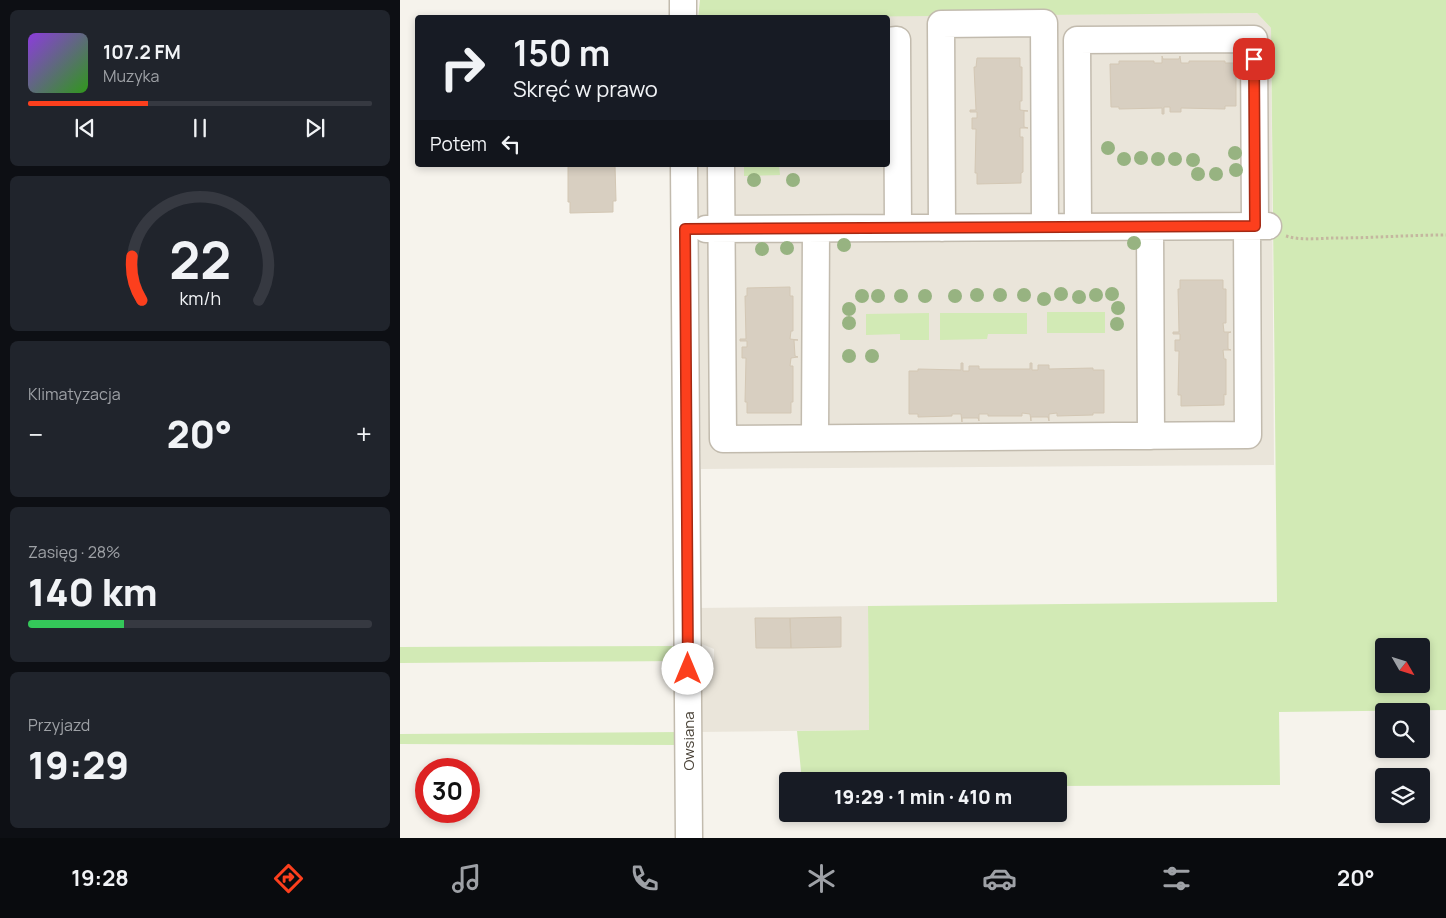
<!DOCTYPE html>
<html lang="pl">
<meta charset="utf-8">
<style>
:root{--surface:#171b24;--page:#20242c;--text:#f1f3f6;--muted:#9ea1a6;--line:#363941;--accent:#fc3f1d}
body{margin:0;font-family:Manrope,sans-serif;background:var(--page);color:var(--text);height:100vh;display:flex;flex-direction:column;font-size:19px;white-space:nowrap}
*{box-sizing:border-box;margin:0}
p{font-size:16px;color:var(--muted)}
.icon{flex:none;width:28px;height:28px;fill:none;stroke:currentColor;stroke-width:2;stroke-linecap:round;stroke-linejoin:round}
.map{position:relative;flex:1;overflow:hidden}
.panel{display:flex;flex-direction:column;gap:10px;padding:10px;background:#0d0f14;width:400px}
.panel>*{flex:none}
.banner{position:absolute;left:15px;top:15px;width:475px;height:152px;border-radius:5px;box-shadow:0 2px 8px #0003;background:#171b24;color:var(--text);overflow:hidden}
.needle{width:32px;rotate:129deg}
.buttons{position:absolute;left:975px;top:638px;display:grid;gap:10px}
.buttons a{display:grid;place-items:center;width:55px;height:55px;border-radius:5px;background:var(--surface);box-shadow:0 2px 8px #0003;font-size:25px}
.speed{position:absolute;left:15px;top:758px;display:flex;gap:10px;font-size:25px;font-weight:700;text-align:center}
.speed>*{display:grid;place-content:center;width:65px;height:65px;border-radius:50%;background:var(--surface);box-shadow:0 2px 8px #0003;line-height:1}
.speed .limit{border:8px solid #d22;background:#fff;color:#111}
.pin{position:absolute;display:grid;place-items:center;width:42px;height:42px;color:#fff;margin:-21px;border-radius:10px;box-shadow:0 2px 8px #0006}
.me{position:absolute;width:55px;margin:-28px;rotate:0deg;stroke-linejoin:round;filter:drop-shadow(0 0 4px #0008)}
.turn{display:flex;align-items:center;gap:18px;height:105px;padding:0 15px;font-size:22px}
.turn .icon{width:65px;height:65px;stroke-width:2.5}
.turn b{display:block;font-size:35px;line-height:42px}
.then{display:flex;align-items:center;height:48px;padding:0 15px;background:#0003;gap:10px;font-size:19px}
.big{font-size:38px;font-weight:800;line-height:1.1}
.panel .widget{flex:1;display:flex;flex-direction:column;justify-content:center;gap:8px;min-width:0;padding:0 18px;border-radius:8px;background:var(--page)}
.panel .dial{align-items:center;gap:0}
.dial svg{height:130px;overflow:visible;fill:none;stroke:var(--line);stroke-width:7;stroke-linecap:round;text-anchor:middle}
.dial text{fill:var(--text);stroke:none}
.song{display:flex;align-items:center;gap:15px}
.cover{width:60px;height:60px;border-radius:8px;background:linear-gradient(135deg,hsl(270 70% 55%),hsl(110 70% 35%))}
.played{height:5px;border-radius:2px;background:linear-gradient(90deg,var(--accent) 35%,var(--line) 35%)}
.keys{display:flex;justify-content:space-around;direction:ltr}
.heat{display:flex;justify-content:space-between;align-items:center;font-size:28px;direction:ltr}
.charge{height:8px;border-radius:4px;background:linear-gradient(90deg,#34c759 28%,var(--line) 0)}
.trip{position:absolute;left:379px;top:772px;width:288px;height:50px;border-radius:5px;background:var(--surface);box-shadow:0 2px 8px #0003;font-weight:800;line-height:50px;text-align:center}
.tab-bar{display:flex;height:80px;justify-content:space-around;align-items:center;background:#090b0e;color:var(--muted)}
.tab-bar .icon{width:35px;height:35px}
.tab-bar .current{color:var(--accent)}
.tab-bar b{font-size:22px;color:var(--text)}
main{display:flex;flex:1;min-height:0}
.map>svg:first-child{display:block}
.residential{fill:#eae5da}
.green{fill:#d2eab5;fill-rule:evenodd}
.building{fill:#d8cfc1;stroke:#d3c7b4}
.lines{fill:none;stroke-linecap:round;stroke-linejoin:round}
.minor-casing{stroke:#c2bbae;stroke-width:29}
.path{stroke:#c4b79f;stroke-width:3;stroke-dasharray:2.5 2.5;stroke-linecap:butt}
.minor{stroke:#fff;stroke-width:26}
.tree{fill:#97b381}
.route-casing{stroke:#a42913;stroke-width:12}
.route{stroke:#fc3f1d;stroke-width:9}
.labels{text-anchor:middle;stroke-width:4;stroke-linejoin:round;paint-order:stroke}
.street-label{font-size:15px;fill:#4b4439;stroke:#fff}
</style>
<main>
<section class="panel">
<div class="widget">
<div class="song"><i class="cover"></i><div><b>107.2 FM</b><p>Muzyka</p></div></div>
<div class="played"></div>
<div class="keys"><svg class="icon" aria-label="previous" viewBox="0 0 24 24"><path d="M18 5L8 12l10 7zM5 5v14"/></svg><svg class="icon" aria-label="pause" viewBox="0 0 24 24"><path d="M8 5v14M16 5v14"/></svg><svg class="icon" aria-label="next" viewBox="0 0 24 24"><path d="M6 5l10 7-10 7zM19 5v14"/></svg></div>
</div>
<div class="widget dial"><svg viewBox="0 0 100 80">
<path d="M14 69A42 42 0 1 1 86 69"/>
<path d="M14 69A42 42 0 0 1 8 42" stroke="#fc3f1d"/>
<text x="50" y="56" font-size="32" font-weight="700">22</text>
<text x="50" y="72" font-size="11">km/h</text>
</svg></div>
<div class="widget"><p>Klimatyzacja</p>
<div class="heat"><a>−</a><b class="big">20°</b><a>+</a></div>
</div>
<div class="widget"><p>Zasięg · 28%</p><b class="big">140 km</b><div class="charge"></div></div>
<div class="widget"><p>Przyjazd</p><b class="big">19:29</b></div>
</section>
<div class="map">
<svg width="1046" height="838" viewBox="0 0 1046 838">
<rect width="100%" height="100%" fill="#f6f3ec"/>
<!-- residential -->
<path class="residential" d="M857,13L871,28L874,465L301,469L298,165H488V18L312,17Z
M468,606L469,730L298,732V669L314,660V649L297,642V608Z"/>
<!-- green -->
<path class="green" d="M300,0H1046V710L879,712L880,785L658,786V781H402L397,731L469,730L468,606L877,602L871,28L857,13L298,18ZM984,646H1021V684H984Z
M344,165H379L380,175L344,176Z
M647,312H705V333H647Z
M529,313V340H500V334L466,335V314Z
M540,313H627V334H588L587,339L540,340Z
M282,646V661L0,663V647Z
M283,732V745L0,744V734Z"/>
<!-- building -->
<path class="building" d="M762,56L763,59H779L780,56L781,63H789V61H825V63H836V106H825V109L781,108V112H770V107H764V114H762V108L719,109V107H711L710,64H719V61H754V63H762Z
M577,58H620V67H622V101H620V110L628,111H624V127L628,128H620V137H623V172L621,173V183L577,184V173H575L576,129H572V118H577V112H570V110H576L574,67H576Z
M168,165H215L216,201H213V212L170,213V202H168Z
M780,280H823V289H826V323H823L824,332H831L828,333V349L831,350H823L824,359H826V395L824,394V405L781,406V395H778L779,351H775V340H780V334H773V332H779L778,289H780Z
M390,287V296H393V331H391L390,339L398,340H394L395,356L398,357L391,358L390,366H393V402H391V413H347V402H345L346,358H342V347H347V341H340V339H346L345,296H347V288Z
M561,363H563V371H569V366H579V369H630V363H632V370H638V365H649V369L693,368V370H704V413H693V415L657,416V413L649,414V421L648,417H631V421L630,414L622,413V416H588V414H579V421L578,418H562V422L561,414H552V416L518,417V414H509V371H518V369L561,370Z
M441,617V647L391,648L390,618Z
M355,618H390L391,648H356Z"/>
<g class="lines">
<defs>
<path id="minor" d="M283,0V18
M488,41L497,40L498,228
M284,165L289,838
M321,165L323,439L848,435L847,226
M678,227L677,40L854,39L855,226
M750,227L751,436
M542,228L541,24L644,23L645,227
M306,229L868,226
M415,438L416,229"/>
</defs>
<!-- minor casing -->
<use href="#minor" class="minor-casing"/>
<!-- path -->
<path class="path" d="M886,236C902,241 921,238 937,238C973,238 1009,235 1046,235"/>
<!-- minor -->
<use href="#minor" class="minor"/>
</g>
<!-- trees -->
<g class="tree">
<circle cx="708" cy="148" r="7"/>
<circle cx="835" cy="153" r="7"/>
<circle cx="741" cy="158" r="7"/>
<circle cx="724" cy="159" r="7"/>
<circle cx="758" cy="159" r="7"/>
<circle cx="775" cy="159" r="7"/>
<circle cx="793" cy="160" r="7"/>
<circle cx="836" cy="170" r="7"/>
<circle cx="798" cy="174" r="7"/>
<circle cx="816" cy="174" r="7"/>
<circle cx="354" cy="180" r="7"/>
<circle cx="393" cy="180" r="7"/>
<circle cx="734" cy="243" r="7"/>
<circle cx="444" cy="245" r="7"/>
<circle cx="387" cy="248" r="7"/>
<circle cx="362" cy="249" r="7"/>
<circle cx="661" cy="294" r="7"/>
<circle cx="712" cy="294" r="7"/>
<circle cx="577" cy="295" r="7"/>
<circle cx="600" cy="295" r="7"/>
<circle cx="624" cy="295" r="7"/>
<circle cx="696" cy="295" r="7"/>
<circle cx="462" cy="296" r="7"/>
<circle cx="478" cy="296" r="7"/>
<circle cx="501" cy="296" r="7"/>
<circle cx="525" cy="296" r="7"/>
<circle cx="555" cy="296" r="7"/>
<circle cx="679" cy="297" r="7"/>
<circle cx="644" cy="299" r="7"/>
<circle cx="718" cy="308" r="7"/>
<circle cx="449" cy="309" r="7"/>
<circle cx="449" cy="323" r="7"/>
<circle cx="717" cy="324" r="7"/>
<circle cx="449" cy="356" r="7"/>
<circle cx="472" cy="356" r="7"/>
</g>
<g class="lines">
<defs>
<path id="route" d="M288,669L285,229L855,226L854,59"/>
</defs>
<!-- route casing -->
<use href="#route" class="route-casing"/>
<!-- route -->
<use href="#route" class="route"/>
</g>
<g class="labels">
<!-- street labels -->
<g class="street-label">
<text transform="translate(289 741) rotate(-90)" y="5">Owsiana</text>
</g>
</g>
</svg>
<div class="buttons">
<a><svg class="needle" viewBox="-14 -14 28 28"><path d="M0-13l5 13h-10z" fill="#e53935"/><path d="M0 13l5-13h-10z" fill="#9ea1a6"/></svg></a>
<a><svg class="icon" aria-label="search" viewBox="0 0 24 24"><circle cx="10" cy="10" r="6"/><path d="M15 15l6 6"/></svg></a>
<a><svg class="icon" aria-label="layers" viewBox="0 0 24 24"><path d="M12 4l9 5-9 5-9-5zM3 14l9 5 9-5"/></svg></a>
</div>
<div class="speed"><div class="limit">30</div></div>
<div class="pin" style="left:854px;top:59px;background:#d93025"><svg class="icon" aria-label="arrive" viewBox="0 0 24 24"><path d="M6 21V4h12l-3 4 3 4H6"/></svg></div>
<svg class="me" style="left:288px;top:669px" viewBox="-20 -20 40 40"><circle r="19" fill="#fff"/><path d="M0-13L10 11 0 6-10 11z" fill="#fc3f1d"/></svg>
<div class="trip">19:29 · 1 min · 410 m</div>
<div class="banner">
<div class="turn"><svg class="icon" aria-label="right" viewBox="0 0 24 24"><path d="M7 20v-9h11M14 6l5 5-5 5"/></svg><div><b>150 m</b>Skręć w prawo</div></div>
<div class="then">Potem<svg class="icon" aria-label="left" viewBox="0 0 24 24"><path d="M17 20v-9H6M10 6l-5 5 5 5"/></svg></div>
</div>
</div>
</main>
<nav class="tab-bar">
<b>19:28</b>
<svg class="icon current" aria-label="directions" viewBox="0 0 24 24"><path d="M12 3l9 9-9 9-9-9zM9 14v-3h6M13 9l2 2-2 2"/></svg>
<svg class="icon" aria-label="music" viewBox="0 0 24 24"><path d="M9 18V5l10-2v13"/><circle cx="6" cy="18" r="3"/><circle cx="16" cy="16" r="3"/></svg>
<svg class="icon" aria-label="phone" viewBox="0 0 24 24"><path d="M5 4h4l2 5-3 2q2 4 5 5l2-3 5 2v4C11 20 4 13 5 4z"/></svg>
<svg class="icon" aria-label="climate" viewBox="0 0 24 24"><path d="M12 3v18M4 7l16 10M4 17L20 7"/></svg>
<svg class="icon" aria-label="car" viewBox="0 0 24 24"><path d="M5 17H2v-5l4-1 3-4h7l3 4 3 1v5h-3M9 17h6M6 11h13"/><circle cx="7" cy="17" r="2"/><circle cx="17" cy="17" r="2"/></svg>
<svg class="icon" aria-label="filters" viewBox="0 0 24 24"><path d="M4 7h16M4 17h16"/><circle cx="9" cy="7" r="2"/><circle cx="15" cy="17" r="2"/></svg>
<b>20°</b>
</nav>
